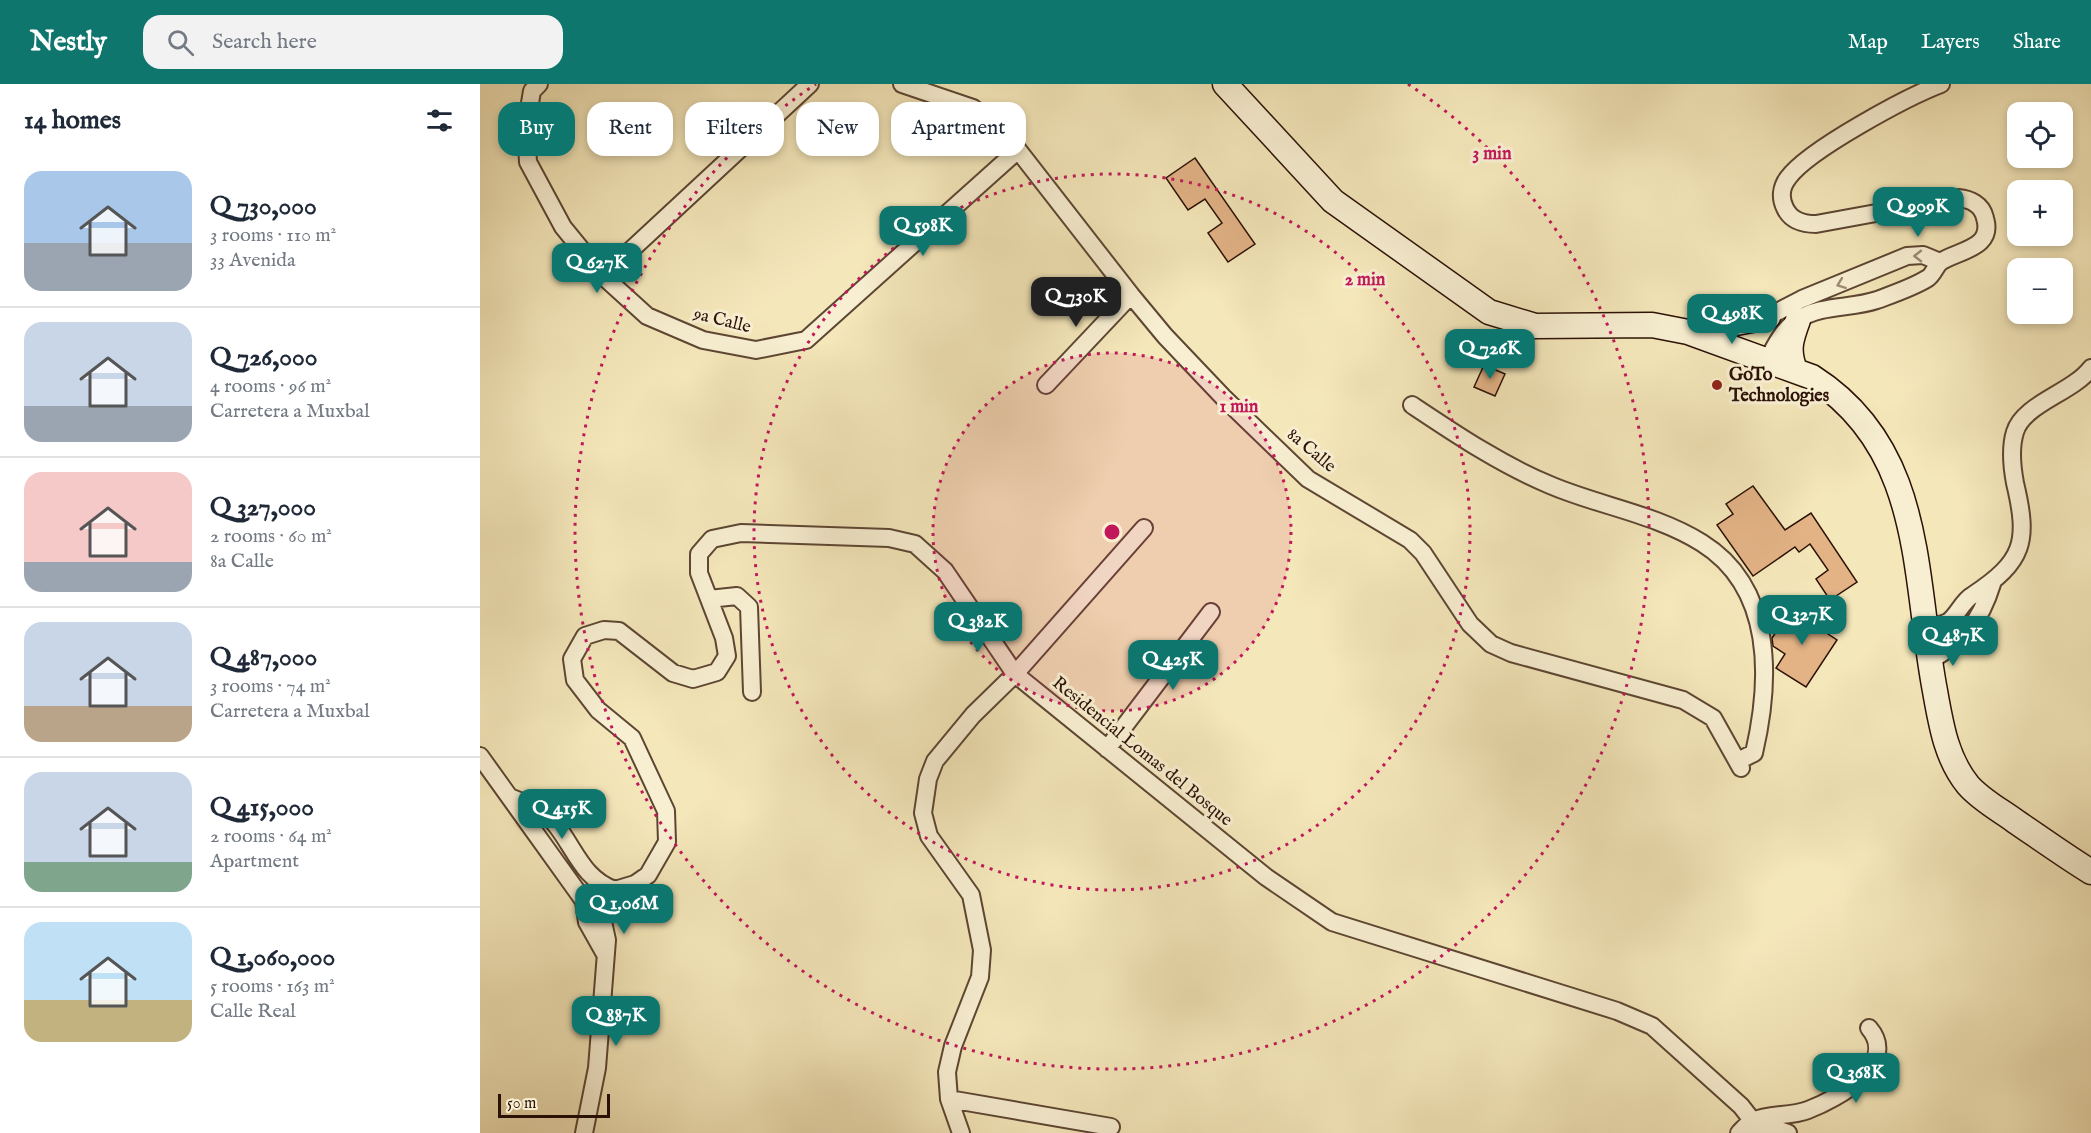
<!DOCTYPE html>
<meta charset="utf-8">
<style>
body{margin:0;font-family:"IM FELL English",serif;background:#f2f2f3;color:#1f2937;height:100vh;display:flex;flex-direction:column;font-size:22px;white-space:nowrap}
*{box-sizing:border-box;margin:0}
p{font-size:20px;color:#747a83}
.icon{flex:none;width:33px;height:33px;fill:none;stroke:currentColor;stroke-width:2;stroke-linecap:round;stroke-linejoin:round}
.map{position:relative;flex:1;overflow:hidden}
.sheet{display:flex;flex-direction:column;background:#fff;width:480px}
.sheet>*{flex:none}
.guide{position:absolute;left:18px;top:18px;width:570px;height:54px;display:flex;gap:12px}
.buttons{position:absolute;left:1527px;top:18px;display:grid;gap:12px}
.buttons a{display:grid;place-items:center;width:66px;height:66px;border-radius:12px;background:#fff;box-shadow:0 3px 9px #0003;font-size:30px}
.scale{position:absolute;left:18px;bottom:15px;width:112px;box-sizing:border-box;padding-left:6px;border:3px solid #2b1106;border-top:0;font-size:16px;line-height:21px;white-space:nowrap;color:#2b1106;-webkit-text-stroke:4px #f8efd2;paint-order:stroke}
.price{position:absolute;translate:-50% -51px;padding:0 14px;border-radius:12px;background:#0f766e;color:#fff;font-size:20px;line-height:39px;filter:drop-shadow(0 2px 3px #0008)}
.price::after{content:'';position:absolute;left:50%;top:36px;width:18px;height:14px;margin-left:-9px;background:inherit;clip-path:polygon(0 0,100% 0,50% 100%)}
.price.selected{background:#222;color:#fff}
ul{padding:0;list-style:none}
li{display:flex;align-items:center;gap:18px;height:150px;padding:0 24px}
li+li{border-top:2px solid #e0e1e3}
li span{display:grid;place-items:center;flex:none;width:168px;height:120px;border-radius:18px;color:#555}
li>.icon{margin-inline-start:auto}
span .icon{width:72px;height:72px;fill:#fffc;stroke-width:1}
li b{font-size:26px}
h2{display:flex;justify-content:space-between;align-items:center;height:72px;padding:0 24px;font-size:26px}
.tag{padding:0 21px;border-radius:18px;background:#fff;box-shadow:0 3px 9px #0003;font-size:21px;line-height:54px}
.tag.selected{background:#0f766e;color:#fff}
header{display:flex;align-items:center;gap:36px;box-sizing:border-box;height:84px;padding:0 30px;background:#0f766e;color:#fff}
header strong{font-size:28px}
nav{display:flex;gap:33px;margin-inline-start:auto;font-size:21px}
.search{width:420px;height:54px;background:#f2f2f3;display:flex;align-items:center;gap:15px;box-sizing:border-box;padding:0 21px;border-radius:18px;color:#747a83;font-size:22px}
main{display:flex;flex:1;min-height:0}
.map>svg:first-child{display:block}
</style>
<header>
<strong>Nestly</strong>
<div class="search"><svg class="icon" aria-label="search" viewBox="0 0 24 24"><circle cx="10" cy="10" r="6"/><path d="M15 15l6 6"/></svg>Search here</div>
<nav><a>Map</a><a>Layers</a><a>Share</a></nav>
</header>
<main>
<section class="sheet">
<h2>14 homes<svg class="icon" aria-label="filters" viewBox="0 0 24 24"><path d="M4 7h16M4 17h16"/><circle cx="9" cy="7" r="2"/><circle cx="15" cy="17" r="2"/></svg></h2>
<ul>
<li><span style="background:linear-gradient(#a9c7e8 60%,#9aa5b1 0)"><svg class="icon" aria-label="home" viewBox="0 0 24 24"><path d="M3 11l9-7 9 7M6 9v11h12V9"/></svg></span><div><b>Q 730,000</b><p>3 rooms · 110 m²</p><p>33 Avenida</p></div></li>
<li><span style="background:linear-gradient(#c9d6e8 70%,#9aa5b1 0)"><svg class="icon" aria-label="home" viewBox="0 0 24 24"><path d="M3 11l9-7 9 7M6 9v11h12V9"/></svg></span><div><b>Q 726,000</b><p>4 rooms · 96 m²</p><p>Carretera a Muxbal</p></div></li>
<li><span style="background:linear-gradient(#f6c9c9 75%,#9aa5b1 0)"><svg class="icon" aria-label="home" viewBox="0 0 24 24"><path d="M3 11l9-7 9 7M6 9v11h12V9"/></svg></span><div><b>Q 327,000</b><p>2 rooms · 60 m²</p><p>8a Calle</p></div></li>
<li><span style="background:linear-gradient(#c9d6e8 70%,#b9a48a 0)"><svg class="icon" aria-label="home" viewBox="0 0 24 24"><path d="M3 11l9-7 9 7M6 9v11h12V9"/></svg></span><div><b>Q 487,000</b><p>3 rooms · 74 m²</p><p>Carretera a Muxbal</p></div></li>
<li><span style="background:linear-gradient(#c9d6e8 75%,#7fa58c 0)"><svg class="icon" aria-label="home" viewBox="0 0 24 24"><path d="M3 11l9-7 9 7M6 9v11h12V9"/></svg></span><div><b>Q 415,000</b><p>2 rooms · 64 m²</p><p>Apartment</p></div></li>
<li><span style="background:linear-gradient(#bfe0f5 65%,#c2b280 0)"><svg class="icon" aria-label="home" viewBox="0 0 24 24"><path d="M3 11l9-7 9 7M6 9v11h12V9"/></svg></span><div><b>Q 1,060,000</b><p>5 rooms · 163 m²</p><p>Calle Real</p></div></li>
</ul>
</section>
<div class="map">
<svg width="1611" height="1049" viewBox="0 0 1611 1049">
<rect width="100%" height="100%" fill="#f4e7ba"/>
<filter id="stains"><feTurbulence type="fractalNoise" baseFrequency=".00333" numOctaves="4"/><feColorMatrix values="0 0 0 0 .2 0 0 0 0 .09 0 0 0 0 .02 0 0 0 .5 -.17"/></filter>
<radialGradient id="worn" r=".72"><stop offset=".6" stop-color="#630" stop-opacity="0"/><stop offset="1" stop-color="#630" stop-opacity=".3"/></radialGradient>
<!-- building -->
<path fill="#e3b386" stroke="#2b1106" stroke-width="1.5" d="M 715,74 L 775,160 L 748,178 L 728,149 L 742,139 L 725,115 L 708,126 L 686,94 Z
M 1004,281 L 1025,290 L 1015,312 L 994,303 Z
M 1273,402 L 1305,446 L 1331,429 L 1377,498 L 1350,516 L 1336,495 L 1348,486 L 1330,460 L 1319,468 L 1315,463 L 1273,492 L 1237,441 L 1253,430 L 1246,420 Z
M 1325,524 L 1335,531 L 1330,538 L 1357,556 L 1326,603 L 1296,584 L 1305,570 L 1293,562 L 1292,554 L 1307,532 Z"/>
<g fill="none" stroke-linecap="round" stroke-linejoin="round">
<defs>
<path id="street" d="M 59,0 L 52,7 L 46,43 L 48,78 L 83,143 L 123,192 L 167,232 L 223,256 L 276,266 L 326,256 L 538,66
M 422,0 L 493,24 L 515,40 L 538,66 L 651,211 L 685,252 L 743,313 L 828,395 L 930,456 L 943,469 L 990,540 L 1011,560 L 1031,569 L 1203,616 L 1233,634 L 1261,684
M 123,192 L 330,0
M 1278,238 L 1322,215 L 1427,172 L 1443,171 L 1460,178
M 1288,276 C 1295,261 1303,246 1317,236 C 1342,220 1371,225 1397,216 C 1413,210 1434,203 1448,194 C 1454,190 1456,180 1462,177 C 1480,166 1514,164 1505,134 C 1502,120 1490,115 1478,114 L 1336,140 C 1323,140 1311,137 1305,124 C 1300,114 1301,103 1308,94 C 1328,66 1427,13 1461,0
M 566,301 L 651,211
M 932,321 C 977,351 1020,380 1070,401 C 1119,422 1176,430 1222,459 C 1294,504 1291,596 1274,669 L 1258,677
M 229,515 L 257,512 L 269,523 L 272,608
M 1446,545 C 1453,543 1462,541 1468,538 C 1478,531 1482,517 1493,511 C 1544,477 1549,458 1535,399 C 1532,383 1530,364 1535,348 C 1543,320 1592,309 1611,284
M 1450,577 C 1484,556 1500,539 1512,500
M 627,665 L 731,528
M 0,672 L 104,817 L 122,833 L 127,856 L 117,984 L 104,1049
M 32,714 C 47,720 66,728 76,741 C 95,765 103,795 135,806 L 155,800 L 168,791 L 187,758 L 186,727 L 152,654 L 118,626 L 95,596 L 92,575 L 105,552 L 124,546 L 139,547 L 193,589 L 213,595 L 237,588 L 247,572 L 244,554 L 219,489 L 219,470 L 232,455 L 261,449 L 409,454 L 435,460 L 465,487 L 535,590 L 786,793 L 852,838 L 1137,927 L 1172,942 L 1261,1022 L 1282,1049
M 104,817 L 107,838 L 125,870
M 469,1015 L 631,1043
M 1276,1038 L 1308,1049
M 481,1049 L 469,1015 L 467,988 L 473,962 L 500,893 L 502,866 L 491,811 L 449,752 L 443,729 L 448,695 L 455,677 L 493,631 L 535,590 L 664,444
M 1259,1049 C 1263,1045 1268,1039 1273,1037 C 1289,1029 1311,1033 1328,1026 C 1357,1015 1420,980 1389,944"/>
<path id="secondary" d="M 745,0 L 853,117 L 1009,228 L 1055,242 L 1172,241 L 1208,248 L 1332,293 C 1445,365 1433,491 1455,607 C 1461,640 1466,674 1488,701 C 1501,716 1520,726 1535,737 C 1560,754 1585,772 1611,788
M 1208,248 L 1288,233
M 1315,286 C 1307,266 1311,255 1318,236"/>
</defs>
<!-- street casing -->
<use href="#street" stroke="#5d4633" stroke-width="20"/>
<!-- secondary casing -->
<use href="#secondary" stroke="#2b1106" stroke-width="27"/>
<!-- street -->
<use href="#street" stroke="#f8efd2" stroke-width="16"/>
<!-- secondary -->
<use href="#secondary" stroke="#f8efd2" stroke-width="24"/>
</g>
<!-- one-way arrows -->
<defs><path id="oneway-chevron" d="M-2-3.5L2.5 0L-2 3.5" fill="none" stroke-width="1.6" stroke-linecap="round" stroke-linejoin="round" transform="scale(1.5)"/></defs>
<g stroke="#9c8b76">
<use href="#oneway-chevron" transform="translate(1438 172) rotate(-180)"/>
<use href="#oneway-chevron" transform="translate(1361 200) rotate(159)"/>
</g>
<!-- distance rings -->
<circle cx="632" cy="448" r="179" fill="#c2185b" fill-opacity=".12"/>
<g fill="none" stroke="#c2185b" stroke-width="3" stroke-dasharray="3 6">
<circle cx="632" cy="448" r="179"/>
<circle cx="632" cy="448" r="358"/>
<path d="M928 0A537 537 0 1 1 336 0"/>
</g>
<!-- markers -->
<circle fill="#8f2418" stroke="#f8efd2" stroke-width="2" cx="1237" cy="301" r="6"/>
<g text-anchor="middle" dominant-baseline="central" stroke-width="6" stroke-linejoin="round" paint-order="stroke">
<!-- street labels -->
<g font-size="18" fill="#2b1106" stroke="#f8efd2">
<text transform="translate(242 237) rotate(14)">9a Calle</text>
<text transform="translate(831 367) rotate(40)">8a Calle</text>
<text transform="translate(662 668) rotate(39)">Residencial Lomas del Bosque</text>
</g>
<!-- poi labels -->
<g font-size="18" font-weight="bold" fill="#2b1106" stroke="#f8efd2" text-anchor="start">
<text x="1249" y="291">GoTo<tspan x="1249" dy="21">Technologies</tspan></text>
</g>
</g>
<circle cx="632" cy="448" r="9" fill="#c2185b" stroke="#f8efd2" stroke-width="3"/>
<g font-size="18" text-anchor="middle" font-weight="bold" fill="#c2185b" stroke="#f8efd2" stroke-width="6" stroke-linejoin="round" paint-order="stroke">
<text x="1012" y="75">3 min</text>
<text x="885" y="201">2 min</text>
<text x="759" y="328">1 min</text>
</g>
<rect width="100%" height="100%" filter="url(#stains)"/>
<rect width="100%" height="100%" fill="url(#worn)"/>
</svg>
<div class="buttons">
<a><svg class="icon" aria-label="locate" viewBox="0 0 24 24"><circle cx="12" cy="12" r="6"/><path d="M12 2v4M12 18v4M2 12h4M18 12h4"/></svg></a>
<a>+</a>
<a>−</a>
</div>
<div class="scale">50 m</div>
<b class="price" style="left:1438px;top:154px">Q 909K</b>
<b class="price" style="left:443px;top:173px">Q 598K</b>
<b class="price" style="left:117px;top:210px">Q 627K</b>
<b class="price selected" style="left:596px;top:244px">Q 730K</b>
<b class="price" style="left:1252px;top:261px">Q 498K</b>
<b class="price" style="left:1010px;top:296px">Q 726K</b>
<b class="price" style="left:1322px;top:562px">Q 327K</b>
<b class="price" style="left:498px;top:569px">Q 382K</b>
<b class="price" style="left:1473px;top:583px">Q 487K</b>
<b class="price" style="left:693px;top:607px">Q 425K</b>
<b class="price" style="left:82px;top:756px">Q 415K</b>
<b class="price" style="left:144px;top:851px">Q 1.06M</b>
<b class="price" style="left:136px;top:963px">Q 887K</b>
<b class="price" style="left:1376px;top:1020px">Q 368K</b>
<div class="guide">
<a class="tag selected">Buy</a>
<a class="tag">Rent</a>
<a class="tag">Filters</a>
<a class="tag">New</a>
<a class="tag">Apartment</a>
</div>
</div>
</main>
